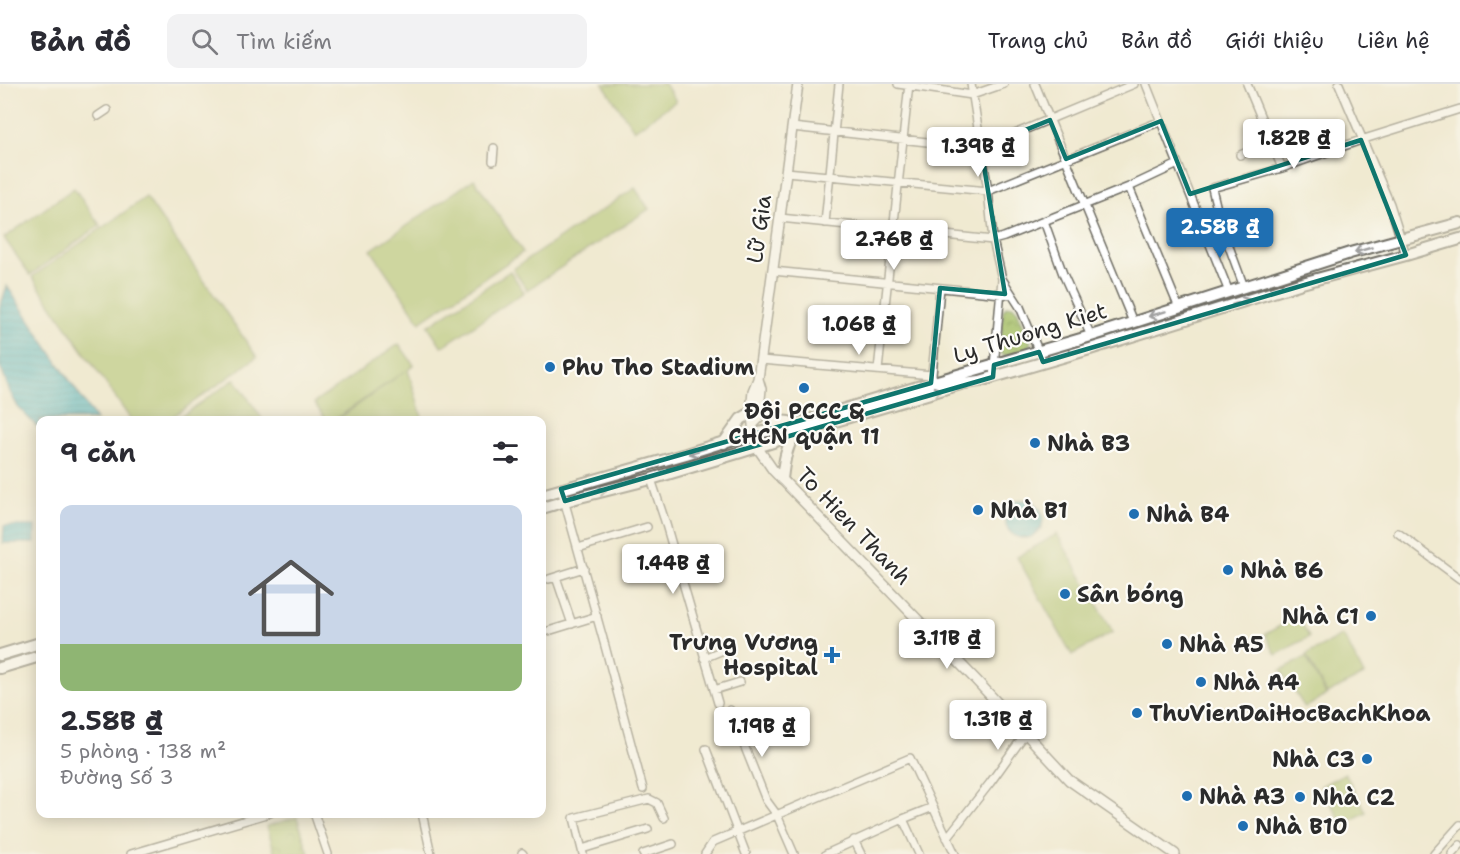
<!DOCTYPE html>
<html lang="vi">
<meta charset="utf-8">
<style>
body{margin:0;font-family:"Shantell Sans",sans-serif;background:#f2f2f3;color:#2b2b33;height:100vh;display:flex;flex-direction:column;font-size:22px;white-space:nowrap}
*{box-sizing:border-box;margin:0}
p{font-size:20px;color:#7c7c81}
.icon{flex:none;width:33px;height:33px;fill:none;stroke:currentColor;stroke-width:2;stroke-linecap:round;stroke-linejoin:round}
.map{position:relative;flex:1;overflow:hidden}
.drawer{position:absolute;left:36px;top:332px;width:510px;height:402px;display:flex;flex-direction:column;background:#fff;border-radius:12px;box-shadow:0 3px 15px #0003}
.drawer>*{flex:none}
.price{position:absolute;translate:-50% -51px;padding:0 14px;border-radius:6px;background:#fff;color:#222;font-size:20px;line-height:39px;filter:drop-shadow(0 2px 3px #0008)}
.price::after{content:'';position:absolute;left:50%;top:36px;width:18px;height:14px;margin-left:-9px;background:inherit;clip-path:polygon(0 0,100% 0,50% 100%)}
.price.selected{background:#1f6fb2;color:#fff}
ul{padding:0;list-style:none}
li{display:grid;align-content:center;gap:12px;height:318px;padding:0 24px}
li+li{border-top:2px solid #e1e1e2}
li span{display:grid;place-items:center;height:186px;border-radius:12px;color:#555}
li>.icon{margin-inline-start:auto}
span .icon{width:108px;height:108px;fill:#fffc;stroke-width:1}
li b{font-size:26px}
h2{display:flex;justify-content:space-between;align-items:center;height:72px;padding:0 24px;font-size:26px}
header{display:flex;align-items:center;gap:36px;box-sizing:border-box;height:84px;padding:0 30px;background:#fff;border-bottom:2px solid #e1e1e2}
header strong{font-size:28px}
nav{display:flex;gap:33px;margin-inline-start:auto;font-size:21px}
.search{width:420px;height:54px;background:#f2f2f3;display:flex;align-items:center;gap:15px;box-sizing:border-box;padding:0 21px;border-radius:12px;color:#7c7c81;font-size:22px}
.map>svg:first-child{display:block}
</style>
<header>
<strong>Bản đồ</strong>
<div class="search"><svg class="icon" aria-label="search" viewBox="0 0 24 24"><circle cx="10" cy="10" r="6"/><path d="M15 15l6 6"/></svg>Tìm kiếm</div>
<nav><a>Trang chủ</a><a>Bản đồ</a><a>Giới thiệu</a><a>Liên hệ</a></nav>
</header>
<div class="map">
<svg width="1460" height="770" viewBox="0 0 1460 770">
<defs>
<pattern id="park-crowns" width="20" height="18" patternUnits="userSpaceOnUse" patternTransform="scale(1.5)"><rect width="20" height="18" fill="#a4be64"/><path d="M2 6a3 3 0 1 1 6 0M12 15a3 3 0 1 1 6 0" fill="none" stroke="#869b53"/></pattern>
<pattern id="water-rules" width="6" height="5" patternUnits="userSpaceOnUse" patternTransform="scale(1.5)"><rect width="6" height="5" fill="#45b1c2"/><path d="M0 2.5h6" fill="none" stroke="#3a909e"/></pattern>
</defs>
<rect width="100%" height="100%" fill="#fdfcf7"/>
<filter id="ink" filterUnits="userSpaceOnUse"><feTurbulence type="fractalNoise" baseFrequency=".0167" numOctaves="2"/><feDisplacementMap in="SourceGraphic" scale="12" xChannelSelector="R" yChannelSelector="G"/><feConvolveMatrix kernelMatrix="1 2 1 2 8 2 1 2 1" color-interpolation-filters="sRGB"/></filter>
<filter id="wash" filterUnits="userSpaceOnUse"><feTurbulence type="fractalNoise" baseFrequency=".008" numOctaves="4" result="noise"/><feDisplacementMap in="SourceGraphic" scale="24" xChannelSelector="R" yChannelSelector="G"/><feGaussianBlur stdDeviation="1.35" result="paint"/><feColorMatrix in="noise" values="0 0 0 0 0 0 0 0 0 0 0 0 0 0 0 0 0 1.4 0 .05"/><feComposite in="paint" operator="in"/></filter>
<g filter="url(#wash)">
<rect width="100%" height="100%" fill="#f0ead1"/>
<!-- grass -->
<path fill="#a4be64" stroke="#687448" stroke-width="1.5" d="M 603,0 L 665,0 L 676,17 L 634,46 Z
M 474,95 L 523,168 L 420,238 L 371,166 Z
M 74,104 L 100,141 L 30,191 L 4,154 Z
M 635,104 L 649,125 L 527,206 L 513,185 Z
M 146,113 L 257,273 L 168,336 L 131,336 L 32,193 Z
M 510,187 L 524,208 L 442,263 L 428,242 Z
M 399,260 L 414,281 L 408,286 L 423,336 L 337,336 L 405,287 L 334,336 L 326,336 L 314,319 Z
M 235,295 L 263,336 L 176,336 Z
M 1057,450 L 1113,548 L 1072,571 L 1017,473 Z
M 1298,532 L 1309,553 L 1276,571 L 1265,550 Z
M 1343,551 L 1364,591 L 1327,610 L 1306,571 Z
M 1306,573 L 1326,611 L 1305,624 L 1281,586 Z
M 1345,689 L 1366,728 L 1343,741 L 1321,702 Z"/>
<!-- park -->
<path fill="url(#park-crowns)" stroke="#687448" stroke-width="1.5" d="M 1007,222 L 1013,222 L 1017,226 L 1031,259 L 1027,265 L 1004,272 L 1000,269 L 1003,226 Z
M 297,733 L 309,770 L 275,770 L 267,742 Z"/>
<!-- water -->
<path fill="url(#water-rules)" stroke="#386e76" stroke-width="1.5" d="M 7,202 L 96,336 L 40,336 L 40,346 L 18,323 L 10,308 L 0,282 L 0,223 Z
M1005 435a19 19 0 1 1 38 0a19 19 0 1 1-38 0Z
M 4,442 L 35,442 L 35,459 L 3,459 Z"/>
</g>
<g filter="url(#ink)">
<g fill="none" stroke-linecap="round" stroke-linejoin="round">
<defs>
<path id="minor" d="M 898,0 L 972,11 L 1004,0
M 971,0 L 988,107 L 993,156 L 1002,195 L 993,293
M 1035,0 L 1133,238
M 1146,0 L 1229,208
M 1339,0 L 1390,120 L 1406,171
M 98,32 L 107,26
M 792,43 L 981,64 L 1134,0
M 1240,71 L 1259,63 L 1261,65 L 1272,60
M 493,77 L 494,64
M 1282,84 L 1361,56 L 1460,25
M 786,88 L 988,107 L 1161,37
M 1129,103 L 1179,224
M 780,134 L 993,156 L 1004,153 L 1129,103 L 1178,80
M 1044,137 L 1063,190 L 1091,252
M 825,139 L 839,0
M 773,187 L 1012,211
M 1002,195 L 1020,223 L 1043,278
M 1244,203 L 1220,138 L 1212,104 L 1282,84 L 1247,0
M 761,276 L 932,291 L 934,298
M 878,286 L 909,0
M 932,291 L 940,204
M 651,395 L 665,437 L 718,619
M 561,405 L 605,562 L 643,705
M 1398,449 L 1460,495
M 578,464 L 647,443
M 556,493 L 572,540
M 549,495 L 584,484
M 545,548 L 597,532
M 704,574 L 728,564
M 714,606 L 740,598
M 730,626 L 766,716 L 777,731 L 794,770
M 706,665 L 746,770
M 314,729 L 328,770
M 422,729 L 431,770
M 903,735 L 919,770
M 947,754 L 990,699 L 1025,650
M 854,756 L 861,770
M 582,765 L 648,745
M 522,769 L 523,770
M 131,770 L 270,729
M 583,770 L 574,734 L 649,715 L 657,719 L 664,734
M 643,770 L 673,760
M 705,770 L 713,758 L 910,674 L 955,770
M 826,770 L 903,735 L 933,723
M 1434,770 L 1460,741
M 1452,770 L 1460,761"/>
<path id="secondary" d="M 798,0 L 758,295 L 753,307 L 751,329 L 753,340 L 753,351 L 757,363 L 773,386 L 976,596 L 1069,696 L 1175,770
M 753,340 L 758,335 L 761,305 L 758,295"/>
<path id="primary" d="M 760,320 C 765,334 775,337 789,338
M 724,359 L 741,335 L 751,329
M 782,395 C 784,378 786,364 795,349
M 542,411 L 686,370 L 737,354 L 789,342 L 934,298 L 1091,252 L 1350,169 L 1460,139
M 542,424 L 576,414 L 651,395 L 741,368 L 776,357 L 795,349 L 964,299 L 980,297 L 1090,265 L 1302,199 L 1406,171 L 1460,155
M 0,571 L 40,559
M 0,584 L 40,572"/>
</defs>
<!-- minor casing -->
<use href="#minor" stroke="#706e65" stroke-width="10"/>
<!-- secondary casing -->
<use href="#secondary" stroke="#706e65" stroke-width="12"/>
<!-- primary casing -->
<use href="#primary" stroke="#706e65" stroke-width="14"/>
<!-- minor -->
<use href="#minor" stroke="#fff" stroke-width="7"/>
<!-- secondary -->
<use href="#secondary" stroke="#fff" stroke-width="9"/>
<!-- primary -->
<use href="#primary" stroke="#fff" stroke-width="10"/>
</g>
<!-- one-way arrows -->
<defs><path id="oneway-shaft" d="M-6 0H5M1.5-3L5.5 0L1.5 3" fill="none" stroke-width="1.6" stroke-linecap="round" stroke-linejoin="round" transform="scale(1.5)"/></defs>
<g stroke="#a0a0a0">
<use href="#oneway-shaft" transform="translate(1363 166) rotate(164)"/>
<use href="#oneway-shaft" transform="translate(1241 218) rotate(-17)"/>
<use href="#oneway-shaft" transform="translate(1157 230) rotate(163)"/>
<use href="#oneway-shaft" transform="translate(933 308) rotate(-16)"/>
<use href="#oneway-shaft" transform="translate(697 367) rotate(163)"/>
<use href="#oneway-shaft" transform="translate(598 408) rotate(-14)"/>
</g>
</g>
<!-- marked area -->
<path d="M0 0H1460V770H0ZM 1050,36 L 1066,75 L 1161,37 L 1190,110 L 1361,56 L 1406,171 L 1043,278 L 1039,268 L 994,281 L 993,293 L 565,417 L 561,405 L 931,299 L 940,204 L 1005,210 L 981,64 Z" fill="#f0ead1" fill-opacity=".55" fill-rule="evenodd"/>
<path fill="none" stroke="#0f766e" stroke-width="4.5" stroke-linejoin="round" d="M 1050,36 L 1066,75 L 1161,37 L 1190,110 L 1361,56 L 1406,171 L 1043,278 L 1039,268 L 994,281 L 993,293 L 565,417 L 561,405 L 931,299 L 940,204 L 1005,210 L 981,64 Z"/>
<!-- markers -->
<g fill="#1f6fb2" stroke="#fdfcf7" stroke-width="2">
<circle cx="550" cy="283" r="6"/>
<circle cx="804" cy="304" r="6"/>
<circle cx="1035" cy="359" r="6"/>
<circle cx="978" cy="426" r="6"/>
<circle cx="1134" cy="430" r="6"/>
<circle cx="1228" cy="486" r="6"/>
<circle cx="1065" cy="510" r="6"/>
<circle cx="1371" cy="532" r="6"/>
<circle cx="1167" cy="560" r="6"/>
<path d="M829 562h6v6h6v6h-6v6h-6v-6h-6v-6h6z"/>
<circle cx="1201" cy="598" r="6"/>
<circle cx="1137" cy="629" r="6"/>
<circle cx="1367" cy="675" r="6"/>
<circle cx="1187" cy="712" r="6"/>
<circle cx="1300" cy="713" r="6"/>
<circle cx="1243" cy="742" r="6"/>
</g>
<g text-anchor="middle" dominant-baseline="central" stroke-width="4.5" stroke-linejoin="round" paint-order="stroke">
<!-- street labels -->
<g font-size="22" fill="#2b2b2b" stroke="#fdfcf7">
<text transform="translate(759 145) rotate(-82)">Lữ Gia</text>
<text transform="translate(1030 249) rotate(-17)">Ly Thuong Kiet</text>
<text transform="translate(854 442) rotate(46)">To Hien Thanh</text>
</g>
<!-- poi labels -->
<g font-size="22" font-weight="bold" fill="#2b2b2b" stroke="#fdfcf7" text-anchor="start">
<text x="562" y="283">Phu Tho Stadium</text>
<text x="804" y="327" text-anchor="middle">Đội PCCC &amp;<tspan x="804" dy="25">CHCN quận 11</tspan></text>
<text x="1047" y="359">Nhà B3</text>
<text x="990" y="426">Nhà B1</text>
<text x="1146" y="430">Nhà B4</text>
<text x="1240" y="486">Nhà B6</text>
<text x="1077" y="510">Sân bóng</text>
<text x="1359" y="532" text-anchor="end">Nhà C1</text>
<text x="818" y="558" text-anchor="end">Trưng Vương<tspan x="818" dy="25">Hospital</tspan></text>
<text x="1179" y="560">Nhà A5</text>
<text x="1213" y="598">Nhà A4</text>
<text x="1149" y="629">ThuVienDaiHocBachKhoa</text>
<text x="1355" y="675" text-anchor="end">Nhà C3</text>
<text x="1199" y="712">Nhà A3</text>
<text x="1312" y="713">Nhà C2</text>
<text x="1255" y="742">Nhà B10</text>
</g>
</g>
</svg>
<b class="price" style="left:1294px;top:86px">1.82B ₫</b>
<b class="price" style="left:978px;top:94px">1.39B ₫</b>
<b class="price selected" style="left:1220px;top:175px">2.58B ₫</b>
<b class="price" style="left:894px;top:187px">2.76B ₫</b>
<b class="price" style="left:859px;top:272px">1.06B ₫</b>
<b class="price" style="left:673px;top:511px">1.44B ₫</b>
<b class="price" style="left:947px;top:586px">3.11B ₫</b>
<b class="price" style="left:998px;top:667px">1.31B ₫</b>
<b class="price" style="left:762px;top:674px">1.19B ₫</b>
<section class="drawer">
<h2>9 căn<svg class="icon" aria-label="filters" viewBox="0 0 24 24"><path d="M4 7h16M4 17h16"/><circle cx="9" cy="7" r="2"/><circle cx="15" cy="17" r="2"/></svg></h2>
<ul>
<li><span style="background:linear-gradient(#c9d6e8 75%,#8fb573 0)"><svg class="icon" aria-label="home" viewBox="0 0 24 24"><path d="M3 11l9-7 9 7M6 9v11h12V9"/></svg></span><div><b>2.58B ₫</b><p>5 phòng · 138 m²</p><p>Đường Số 3</p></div></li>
</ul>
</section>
</div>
